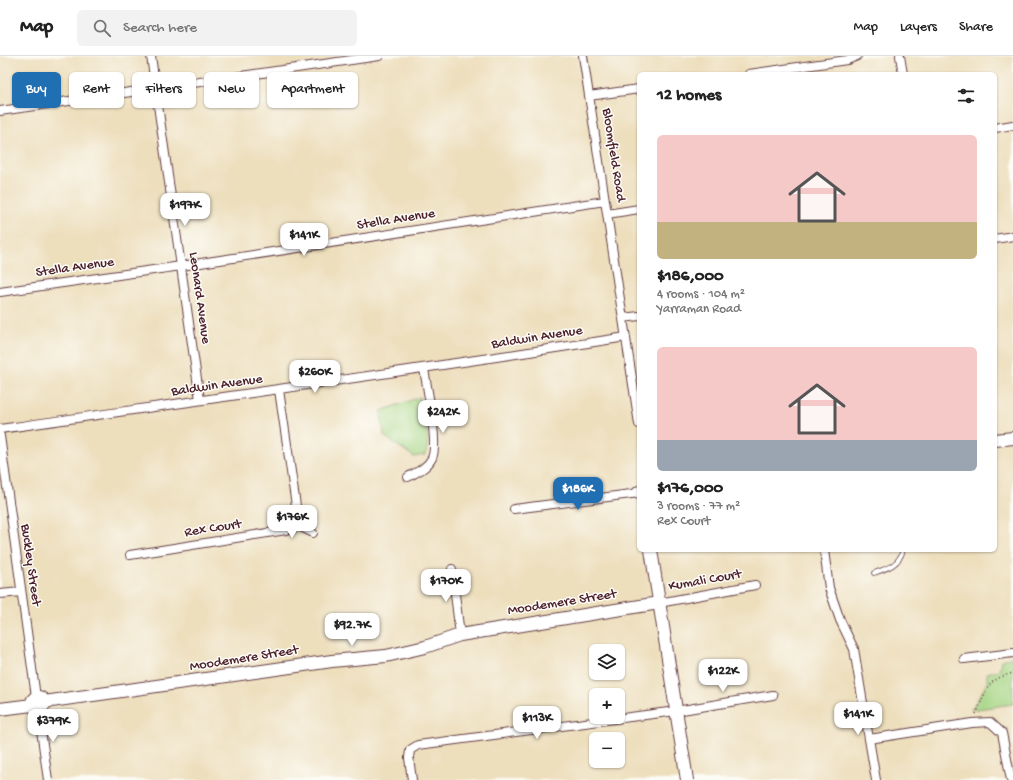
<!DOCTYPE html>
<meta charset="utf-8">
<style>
body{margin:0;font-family:"Gochi Hand",sans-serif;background:#f2f2f2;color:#222;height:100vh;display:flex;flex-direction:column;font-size:15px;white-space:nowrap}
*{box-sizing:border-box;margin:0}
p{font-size:13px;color:#767676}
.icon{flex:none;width:22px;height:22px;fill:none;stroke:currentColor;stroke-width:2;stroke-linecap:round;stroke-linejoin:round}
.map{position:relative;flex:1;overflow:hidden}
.drawer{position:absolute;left:637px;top:16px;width:360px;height:480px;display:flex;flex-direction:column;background:#fff;border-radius:6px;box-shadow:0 1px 3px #0004}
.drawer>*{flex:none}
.hud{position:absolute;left:12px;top:16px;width:380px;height:36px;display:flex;gap:8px}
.controls{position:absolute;left:589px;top:588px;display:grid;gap:8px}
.controls a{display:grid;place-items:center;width:36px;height:36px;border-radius:6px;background:#fff;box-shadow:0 1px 3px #0004;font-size:20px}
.price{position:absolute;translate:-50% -34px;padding:0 9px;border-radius:8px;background:#fff;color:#222;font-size:13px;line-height:26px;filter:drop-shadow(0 1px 2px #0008)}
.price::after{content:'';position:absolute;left:50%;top:24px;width:12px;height:9px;margin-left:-6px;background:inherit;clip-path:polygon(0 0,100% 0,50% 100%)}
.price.current{background:#1f6fb2;color:#fff}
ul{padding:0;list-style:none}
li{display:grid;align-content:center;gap:8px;height:212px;padding:0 20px}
li span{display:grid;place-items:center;height:124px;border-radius:6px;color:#555}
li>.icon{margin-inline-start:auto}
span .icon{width:72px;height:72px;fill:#fffc;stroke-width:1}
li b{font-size:17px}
h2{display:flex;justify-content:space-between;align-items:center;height:48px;padding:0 20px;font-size:17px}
.tag{padding:0 14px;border-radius:6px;background:#fff;box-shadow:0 1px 3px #0004;font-size:14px;line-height:36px}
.tag.current{background:#1f6fb2;color:#fff}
header{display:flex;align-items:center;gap:24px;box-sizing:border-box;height:56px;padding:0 20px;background:#fff;border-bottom:1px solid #e0e0e0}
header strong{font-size:19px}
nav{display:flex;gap:22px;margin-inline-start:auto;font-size:14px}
.search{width:280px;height:36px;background:#f2f2f2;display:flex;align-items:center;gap:10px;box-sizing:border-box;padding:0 14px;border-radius:6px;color:#767676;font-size:15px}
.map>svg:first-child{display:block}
</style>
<header>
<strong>Map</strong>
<div class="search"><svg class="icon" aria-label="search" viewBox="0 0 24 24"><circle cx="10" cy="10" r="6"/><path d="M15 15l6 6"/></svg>Search here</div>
<nav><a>Map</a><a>Layers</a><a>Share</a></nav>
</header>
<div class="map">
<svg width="1013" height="724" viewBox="0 0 1013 724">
<rect width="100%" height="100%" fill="#fdfcf7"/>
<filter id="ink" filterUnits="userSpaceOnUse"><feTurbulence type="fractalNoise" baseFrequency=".025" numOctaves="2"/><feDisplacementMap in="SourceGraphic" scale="8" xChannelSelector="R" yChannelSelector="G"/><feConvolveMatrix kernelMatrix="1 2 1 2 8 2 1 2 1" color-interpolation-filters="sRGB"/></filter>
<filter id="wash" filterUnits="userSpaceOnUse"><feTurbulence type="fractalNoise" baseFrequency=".012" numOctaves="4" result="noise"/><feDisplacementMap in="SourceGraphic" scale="16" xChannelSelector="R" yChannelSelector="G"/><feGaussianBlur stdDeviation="0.9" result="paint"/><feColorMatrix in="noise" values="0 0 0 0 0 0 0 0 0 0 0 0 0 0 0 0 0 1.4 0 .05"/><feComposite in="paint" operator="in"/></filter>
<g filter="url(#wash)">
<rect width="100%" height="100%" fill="#eddebc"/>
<!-- green -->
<path fill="#a4d482" stroke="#777a56" d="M 420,341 C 423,358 432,382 425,399 L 414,401 L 384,380 L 381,355 Z
M 1013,601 L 1013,648 L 971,654 L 987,628 L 987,617 L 999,614 L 1001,604 Z"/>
</g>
<g filter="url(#ink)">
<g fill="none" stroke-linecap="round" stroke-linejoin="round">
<defs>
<path id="lane" d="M 874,517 C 888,512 899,509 903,494"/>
<path id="street" d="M 151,0 L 200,344
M 583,0 L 639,368
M 900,0 L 903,18
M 749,18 L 847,4 L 857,0
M 589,40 L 639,33
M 0,55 L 379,0
M 995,72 L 1013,69
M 607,158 L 639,153
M 995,183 L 1013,180
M 0,236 L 181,210 L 605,145
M 623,262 L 639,260
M 0,373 C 209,343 418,314 626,281
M 0,380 L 36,641
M 408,421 C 417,416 427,412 432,402 C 439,387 427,332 424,313
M 514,453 L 639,437
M 299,470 L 313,477
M 824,494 L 829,532 L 840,564 L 854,593 L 869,683 L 972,667 L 990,666 L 1002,677 L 1011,724
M 130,499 L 286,474 L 299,470 L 279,334
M 452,513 L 460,579
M 0,538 L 21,536
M 659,547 L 755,529
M 964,603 L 1013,597
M 38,653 L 48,724
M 869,683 L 876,724
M 412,724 L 409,702 L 410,694 L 418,689 L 676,655 L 773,639"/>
<path id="secondary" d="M 995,384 L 1013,382
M 639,436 L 639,437
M 651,494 L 687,724
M32 647a6 6 0 1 1 12 0a6 6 0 1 1-12 0Z
M 44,646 L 332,605 L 386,600 L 425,591 L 460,579 L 659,547
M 0,653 L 32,649"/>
</defs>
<!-- lane casing -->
<use href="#lane" stroke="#623c41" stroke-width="5.5"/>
<!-- street casing -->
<use href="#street" stroke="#623c41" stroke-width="10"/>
<!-- secondary casing -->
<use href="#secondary" stroke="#623c41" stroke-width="14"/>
<!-- path -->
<path stroke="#623c41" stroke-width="1.5" stroke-dasharray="1 3" stroke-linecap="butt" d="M 976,658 C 987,634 985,624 1013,617"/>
<!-- lane -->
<use href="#lane" stroke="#fff" stroke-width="4"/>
<!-- street -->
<use href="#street" stroke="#fff" stroke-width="8"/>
<!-- secondary -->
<use href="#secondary" stroke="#fff" stroke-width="12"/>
</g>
</g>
<g text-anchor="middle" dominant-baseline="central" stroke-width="3" stroke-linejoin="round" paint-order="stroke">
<!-- street labels -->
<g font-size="14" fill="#4a1f2b" stroke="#fdfcf7">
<text transform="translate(613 99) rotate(81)">Bloomfield Road</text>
<text transform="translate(396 164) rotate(-9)">Stella Avenue</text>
<text transform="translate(75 212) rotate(-8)">Stella Avenue</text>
<text transform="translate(199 242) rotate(82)">Leonard Avenue</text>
<text transform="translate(537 282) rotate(-9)">Baldwin Avenue</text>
<text transform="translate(217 330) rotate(-8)">Baldwin Avenue</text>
<text transform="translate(213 473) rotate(-9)">Rex Court</text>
<text transform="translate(30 509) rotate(82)">Buckley Street</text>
<text transform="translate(705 525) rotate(-10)">Kumali Court</text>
<text transform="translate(562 547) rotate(-9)">Moodemere Street</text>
<text transform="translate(244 603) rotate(-9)">Moodemere Street</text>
</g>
</g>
</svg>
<div class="controls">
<a><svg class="icon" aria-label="layers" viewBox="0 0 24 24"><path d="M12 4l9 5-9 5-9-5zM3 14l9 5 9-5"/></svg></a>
<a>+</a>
<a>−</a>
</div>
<b class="price" style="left:185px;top:171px">$197K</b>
<b class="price" style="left:304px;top:201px">$141K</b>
<b class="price" style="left:315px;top:338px">$260K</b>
<b class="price" style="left:443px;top:378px">$242K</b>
<b class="price current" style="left:578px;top:455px">$186K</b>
<b class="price" style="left:292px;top:483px">$176K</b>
<b class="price" style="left:446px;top:547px">$170K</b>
<b class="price" style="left:352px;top:591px">$92.7K</b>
<b class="price" style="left:723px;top:637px">$122K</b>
<b class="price" style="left:858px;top:680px">$141K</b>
<b class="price" style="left:537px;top:684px">$113K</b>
<b class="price" style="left:53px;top:687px">$379K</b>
<div class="hud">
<a class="tag current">Buy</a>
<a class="tag">Rent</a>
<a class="tag">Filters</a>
<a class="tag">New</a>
<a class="tag">Apartment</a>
</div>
<section class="drawer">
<h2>12 homes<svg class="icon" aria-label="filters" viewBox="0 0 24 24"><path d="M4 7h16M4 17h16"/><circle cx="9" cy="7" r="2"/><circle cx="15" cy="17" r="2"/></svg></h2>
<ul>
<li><span style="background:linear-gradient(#f6c9c9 70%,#c2b280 0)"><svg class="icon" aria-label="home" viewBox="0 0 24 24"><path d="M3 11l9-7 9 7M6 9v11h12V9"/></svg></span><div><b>$186,000</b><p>4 rooms · 104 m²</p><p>Yarraman Road</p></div></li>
<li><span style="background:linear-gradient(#f6c9c9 75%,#9aa5b1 0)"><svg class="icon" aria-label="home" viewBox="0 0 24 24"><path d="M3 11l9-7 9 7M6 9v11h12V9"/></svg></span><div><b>$176,000</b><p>3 rooms · 77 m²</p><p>Rex Court</p></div></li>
</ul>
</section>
</div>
